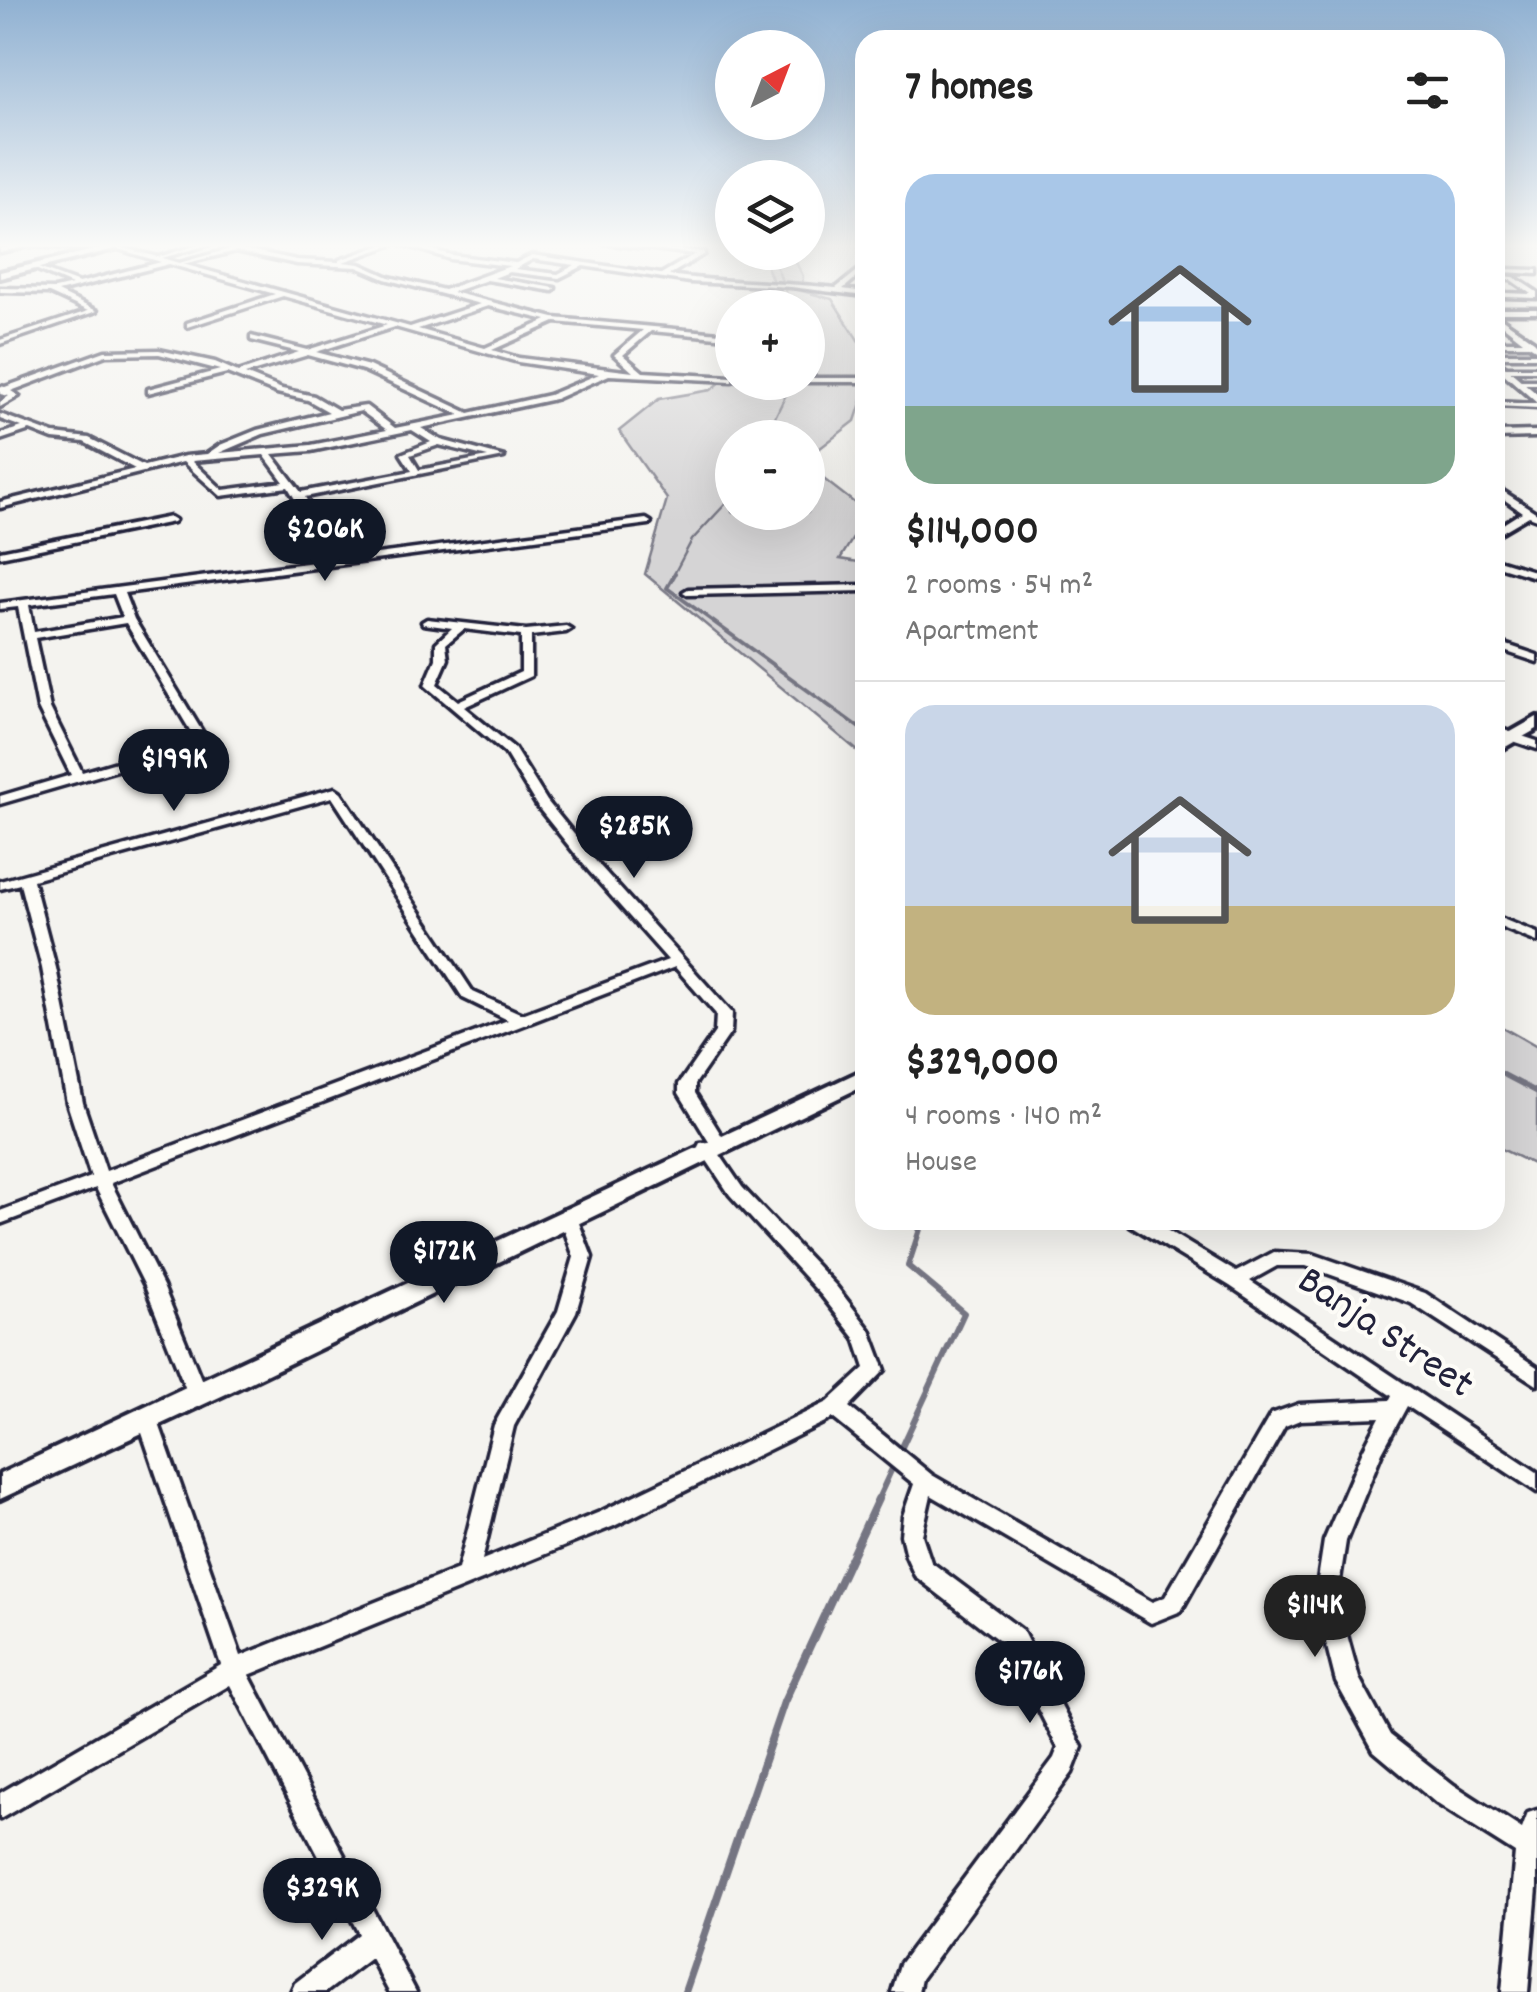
<!DOCTYPE html>
<meta charset="utf-8">
<style>
body{margin:0;font-family:Dekko,sans-serif;background:#f6f6f6;color:#222;height:100vh;display:flex;flex-direction:column;font-size:38px;white-space:nowrap}
*{box-sizing:border-box;margin:0}
p{font-size:32px;color:#767676}
.icon{flex:none;width:55px;height:55px;fill:none;stroke:currentColor;stroke-width:2;stroke-linecap:round;stroke-linejoin:round}
.map{position:relative;flex:1;overflow:hidden}
.panel{position:absolute;left:855px;top:30px;width:650px;height:1200px;display:flex;flex-direction:column;background:#fff;border-radius:30px;box-shadow:0 10px 40px #0002}
.panel>*{flex:none}
.needle{width:65px;rotate:42deg}
.controls{position:absolute;left:715px;top:30px;display:grid;gap:20px}
.controls a{display:grid;place-items:center;width:110px;height:110px;border-radius:50%;background:#fff;box-shadow:0 10px 40px #0002;font-size:50px}
.price{position:absolute;translate:-50% -85px;padding:0 22px;border-radius:35px;background:#111827;color:#fff;font-size:32px;line-height:65px;filter:drop-shadow(0 2px 5px #0008)}
.price::after{content:'';position:absolute;left:50%;top:60px;width:30px;height:22px;margin-left:-15px;background:inherit;clip-path:polygon(0 0,100% 0,50% 100%)}
.price.active{background:#222;color:#fff}
ul{padding:0;list-style:none}
li{display:grid;align-content:center;gap:20px;height:530px;padding:0 50px}
li+li{border-top:2px solid #e0e0e0}
li span{display:grid;place-items:center;height:310px;border-radius:30px;color:#555}
li>.icon{margin-inline-start:auto}
span .icon{width:180px;height:180px;fill:#fffc;stroke-width:1}
li b{font-size:42px}
h2{display:flex;justify-content:space-between;align-items:center;height:120px;padding:0 50px;font-size:42px}
.map>svg:first-child{display:block}
</style>
<div class="map">
<svg width="1537" height="1992" viewBox="0 0 1537 1992">
<rect width="100%" height="100%" fill="#f4f3ef"/>
<filter id="ink" filterUnits="userSpaceOnUse"><feTurbulence type="fractalNoise" baseFrequency=".01" numOctaves="2"/><feDisplacementMap in="SourceGraphic" scale="20" xChannelSelector="R" yChannelSelector="G"/><feConvolveMatrix kernelMatrix="1 2 1 2 8 2 1 2 1" color-interpolation-filters="sRGB"/></filter>
<g filter="url(#ink)">
<!-- green -->
<path fill="#d5d4d5" stroke="#7c7b88" stroke-width="2.5" fill-rule="evenodd" d="M 762,253 L 791,253 L 803,276 L 802,291 L 832,299 L 865,351 L 865,391 L 855,421 L 815,452 L 821,477 L 865,511 L 865,519 L 840,559 L 865,563 L 865,757 L 645,574 L 667,499 L 619,431 L 659,399 L 711,390 L 732,373 L 732,382 L 808,382 L 808,308 L 742,306 L 773,282 ZM 732,438 L 808,438 L 808,512 L 732,512 Z
M 1495,1023 L 1537,1047 L 1537,1166 L 1495,1146 Z"/>
<g fill="none" stroke-linecap="round" stroke-linejoin="round">
<!-- stream-far4 -->
<path stroke="#757582" stroke-width="2.5" d="M 771,252 L 792,308
M 765,438 L 792,382
M 673,576 L 692,540 L 732,497"/>
<!-- stream-far3 -->
<path stroke="#757582" stroke-width="4" d="M 675,574 L 667,588 L 865,732"/>
<!-- stream-far2 -->
<path stroke="#757582" stroke-width="5" d="M 1495,1070 L 1537,1092"/>
<!-- stream-far1 -->
<path stroke="#757582" stroke-width="6" d="M 877,1501 L 964,1313 L 908,1266 L 923,1220"/>
<!-- stream -->
<path stroke="#757582" stroke-width="8" d="M 685,1992 L 784,1702 L 878,1499"/>
<defs>
<path id="minor" d="M 13,243 L 50,243 L 91,247 L 88,249 L 29,246 L 0,252 L 0,248 L 20,245 Z
M 204,243 L 214,243 L 162,258 L 179,263 L 247,244 L 250,246 L 244,249 L 297,260 L 339,262 L 339,260 L 388,243 L 397,243 L 343,262 L 360,264 L 389,277 L 444,290 L 510,266 L 450,259 L 398,243 L 408,243 L 451,255 L 516,263 L 532,255 L 661,274 L 695,254 L 602,243 L 704,252 L 704,254 L 669,275 C 724,283 780,282 836,288 L 865,265 L 865,270 L 843,289 L 865,292 L 865,296 L 791,287 L 690,282 L 583,266 L 559,278 L 509,272 L 494,278 L 555,288 L 553,291 L 487,280 L 452,292 L 554,318 L 731,334 L 728,338 L 651,331 L 623,355 L 643,372 L 732,377 L 732,381 L 609,375 L 555,399 L 421,428 L 441,440 L 504,457 L 305,497 L 339,559 L 646,519 L 651,522 L 649,524 L 124,593 L 134,619 L 206,738 L 197,747 L 0,804 L 0,796 L 71,775 L 38,708 L 18,607 L 0,609 L 0,603 L 330,560 L 288,487 L 221,496 L 183,462 L 0,508 L 0,502 L 135,469 L 84,442 L 53,439 L 30,430 L 0,440 L 0,434 L 22,427 L 0,419 L 0,414 L 54,434 L 89,438 L 144,466 L 185,456 L 207,454 L 220,445 L 257,430 L 329,412 L 308,400 L 277,393 L 227,373 L 148,393 L 148,389 L 220,370 L 159,354 L 106,355 L 11,391 L 19,396 L 0,407 L 0,402 L 9,396 L 0,394 L 0,386 L 5,387 L 105,351 L 159,350 L 215,362 L 238,372 L 299,352 L 251,340 L 251,336 L 307,350 L 387,325 L 283,296 L 187,327 L 187,323 L 275,294 L 169,264 L 58,292 L 97,311 L 0,344 L 0,340 L 88,311 L 49,293 L 0,292 L 0,288 L 55,289 L 72,285 L 33,268 L 33,266 L 79,283 L 161,262 L 115,248 L 115,246 L 158,257 ZM 236,251 L 297,264 L 357,267 L 385,279 L 480,304 L 410,327 L 183,264 ZM 533,259 L 575,265 L 558,274 L 515,269 ZM 488,306 L 547,320 L 485,348 L 418,329 ZM 555,322 L 643,330 L 614,355 L 633,372 L 519,358 L 492,350 ZM 395,327 L 518,362 L 599,374 L 549,395 L 469,413 L 369,366 L 316,352 ZM 308,355 L 363,370 L 460,415 L 395,428 L 366,406 L 338,410 L 314,396 L 282,389 L 245,374 ZM 361,411 L 387,430 L 311,445 L 219,453 L 263,434 ZM 412,430 L 431,442 L 401,454 L 412,471 L 301,492 L 272,454 L 311,451 ZM 439,445 L 488,457 L 419,470 L 410,455 ZM 264,455 L 284,482 L 223,490 L 192,461 ZM 114,594 L 123,617 L 34,632 L 29,605 ZM 126,623 L 194,737 L 189,741 L 82,772 L 50,708 L 35,638 Z
M 1504,269 L 1537,270 L 1537,274 L 1502,272 Z
M 1495,276 L 1514,277 L 1537,292 L 1537,298 L 1504,297 L 1495,292 L 1495,287 L 1506,293 L 1531,294 L 1511,280 L 1495,280 Z
M 1495,309 L 1537,309 L 1537,313 L 1495,313 Z
M 1495,314 L 1534,341 L 1537,344 L 1537,350 L 1529,345 L 1495,345 L 1495,341 L 1523,341 L 1495,319 Z
M 1495,353 L 1537,353 L 1537,357 L 1495,357 Z
M 1504,367 L 1537,367 L 1537,371 L 1501,371 Z
M 808,378 L 865,378 L 865,382 L 808,382 Z
M 1515,380 L 1537,380 L 1537,384 L 1515,384 Z
M 1495,402 L 1537,404 L 1537,408 L 1495,406 Z
M 1537,431 L 1537,437 L 1495,438 L 1495,432 Z
M 1495,486 L 1537,513 L 1537,519 L 1529,516 L 1495,536 L 1495,529 L 1522,512 L 1495,493 Z
M 170,517 L 175,520 L 173,522 L 0,557 L 0,551 Z
M 1495,559 L 1537,572 L 1537,578 L 1495,565 Z
M 865,585 L 865,591 L 688,595 L 683,592 L 688,589 Z
M 427,619 L 526,630 L 566,626 L 571,629 L 566,632 L 531,636 L 531,676 L 464,707 L 514,748 L 547,801 L 599,865 L 732,1013 L 731,1032 L 695,1084 L 695,1093 L 725,1141 L 723,1145 L 714,1146 L 742,1187 L 836,1286 L 870,1330 L 885,1370 L 849,1407 L 932,1475 L 1152,1602 L 1165,1597 L 1271,1414 L 1299,1404 L 1390,1400 L 1392,1396 L 1230,1286 L 1130,1225 L 1127,1220 L 1150,1220 L 1236,1272 L 1274,1252 L 1313,1254 L 1425,1293 L 1537,1367 L 1537,1385 L 1411,1303 L 1306,1266 L 1277,1266 L 1250,1281 L 1537,1472 L 1537,1492 L 1407,1406 L 1382,1452 L 1346,1541 L 1337,1599 L 1359,1678 L 1390,1735 L 1454,1785 L 1522,1829 L 1528,1813 L 1537,1810 L 1537,1888 L 1528,1992 L 1502,1992 L 1515,1853 L 1436,1803 L 1374,1751 L 1336,1682 L 1315,1599 L 1324,1541 L 1363,1450 L 1380,1417 L 1300,1420 L 1285,1426 L 1181,1611 L 1151,1623 L 931,1495 L 922,1535 L 931,1562 L 1022,1630 L 1082,1747 L 1072,1773 L 921,1979 L 918,1992 L 892,1992 L 900,1964 L 1054,1758 L 1058,1748 L 1006,1646 L 915,1576 L 906,1556 L 901,1535 L 903,1516 L 914,1484 L 833,1418 L 614,1526 L 249,1675 L 416,1992 L 389,1992 L 371,1958 L 326,1992 L 291,1992 L 295,1983 L 359,1934 L 230,1685 L 0,1819 L 0,1793 L 221,1665 L 138,1421 L 141,1415 L 148,1413 L 155,1415 L 158,1421 L 241,1656 L 458,1569 L 494,1425 L 558,1311 L 574,1257 L 559,1215 L 562,1210 L 568,1209 L 574,1210 L 592,1257 L 576,1312 L 514,1426 L 482,1560 L 600,1512 L 828,1402 L 865,1368 L 855,1338 L 822,1296 L 730,1195 L 698,1147 L 700,1143 L 709,1142 L 679,1093 L 679,1084 L 715,1032 L 716,1014 L 675,967 L 111,1183 L 163,1286 L 208,1396 L 205,1402 L 198,1404 L 191,1402 L 145,1286 L 96,1188 L 0,1224 L 0,1211 L 91,1177 L 67,1103 L 42,968 L 20,884 L 0,889 L 0,881 L 335,788 L 341,792 L 473,992 L 522,1014 L 668,960 L 589,871 L 537,806 L 505,753 L 427,687 L 425,685 L 436,659 L 436,643 L 452,628 L 423,624 L 422,622 ZM 464,629 L 521,636 L 521,672 L 458,701 L 437,684 L 448,659 L 446,644 ZM 332,797 L 463,998 L 508,1020 L 106,1171 L 83,1103 L 56,968 L 33,880 Z
M 1495,641 L 1537,655 L 1537,662 L 1495,648 Z
M 1495,727 L 1537,741 L 1537,749 L 1495,735 Z
M 1495,916 L 1537,933 L 1537,942 L 1495,925 Z"/>
<path id="tertiary" d="M 123,243 L 138,243 L 0,278 L 0,272 Z
M 1495,358 L 1537,394 L 1537,403 L 1495,366 Z
M 1537,717 L 1537,729 L 1495,753 L 1495,741 Z
M 865,1069 L 865,1085 L 226,1394 L 0,1499 L 0,1474 Z"/>
</defs>
<!-- minor casing -->
<use href="#minor" stroke="#22223b" stroke-width="7"/>
<!-- tertiary casing -->
<use href="#tertiary" stroke="#22223b" stroke-width="8"/>
<!-- minor -->
<use href="#minor" fill="#fdfcf7" fill-rule="evenodd"/>
<!-- tertiary -->
<use href="#tertiary" fill="#fdfcf7" fill-rule="evenodd"/>
</g>
</g>
<!-- sky -->
<linearGradient id="sky" x2="0" y2="1"><stop stop-color="#90b1d2"/><stop offset="0.47" stop-color="#fafaf8"/><stop offset="1" stop-color="#fafaf8" stop-opacity="0"/></linearGradient>
<rect width="1537" height="522" fill="url(#sky)"/>
<g text-anchor="middle" dominant-baseline="central" stroke-width="8" stroke-linejoin="round" paint-order="stroke">
<!-- near-street labels -->
<g font-size="42" fill="#22223b" stroke="#fdfcf7">
<text transform="translate(1384 1335) rotate(34)">Banja Street</text>
</g>
</g>
</svg>
<div class="controls">
<a><svg class="needle" viewBox="-14 -14 28 28"><path d="M0-13l5 13h-10z" fill="#e53935"/><path d="M0 13l5-13h-10z" fill="#767676"/></svg></a>
<a><svg class="icon" aria-label="layers" viewBox="0 0 24 24"><path d="M12 4l9 5-9 5-9-5zM3 14l9 5 9-5"/></svg></a>
<a>+</a>
<a>−</a>
</div>
<b class="price" style="left:325px;top:584px">$206K</b>
<b class="price" style="left:174px;top:814px">$199K</b>
<b class="price" style="left:634px;top:881px">$285K</b>
<b class="price" style="left:444px;top:1306px">$172K</b>
<b class="price active" style="left:1315px;top:1660px">$114K</b>
<b class="price" style="left:1030px;top:1726px">$176K</b>
<b class="price" style="left:322px;top:1943px">$329K</b>
<section class="panel">
<h2>7 homes<svg class="icon" aria-label="filters" viewBox="0 0 24 24"><path d="M4 7h16M4 17h16"/><circle cx="9" cy="7" r="2"/><circle cx="15" cy="17" r="2"/></svg></h2>
<ul>
<li><span style="background:linear-gradient(#a9c7e8 75%,#7fa58c 0)"><svg class="icon" aria-label="home" viewBox="0 0 24 24"><path d="M3 11l9-7 9 7M6 9v11h12V9"/></svg></span><div><b>$114,000</b><p>2 rooms · 54 m²</p><p>Apartment</p></div></li>
<li><span style="background:linear-gradient(#c9d6e8 65%,#c2b280 0)"><svg class="icon" aria-label="home" viewBox="0 0 24 24"><path d="M3 11l9-7 9 7M6 9v11h12V9"/></svg></span><div><b>$329,000</b><p>4 rooms · 140 m²</p><p>House</p></div></li>
</ul>
</section>
</div>
